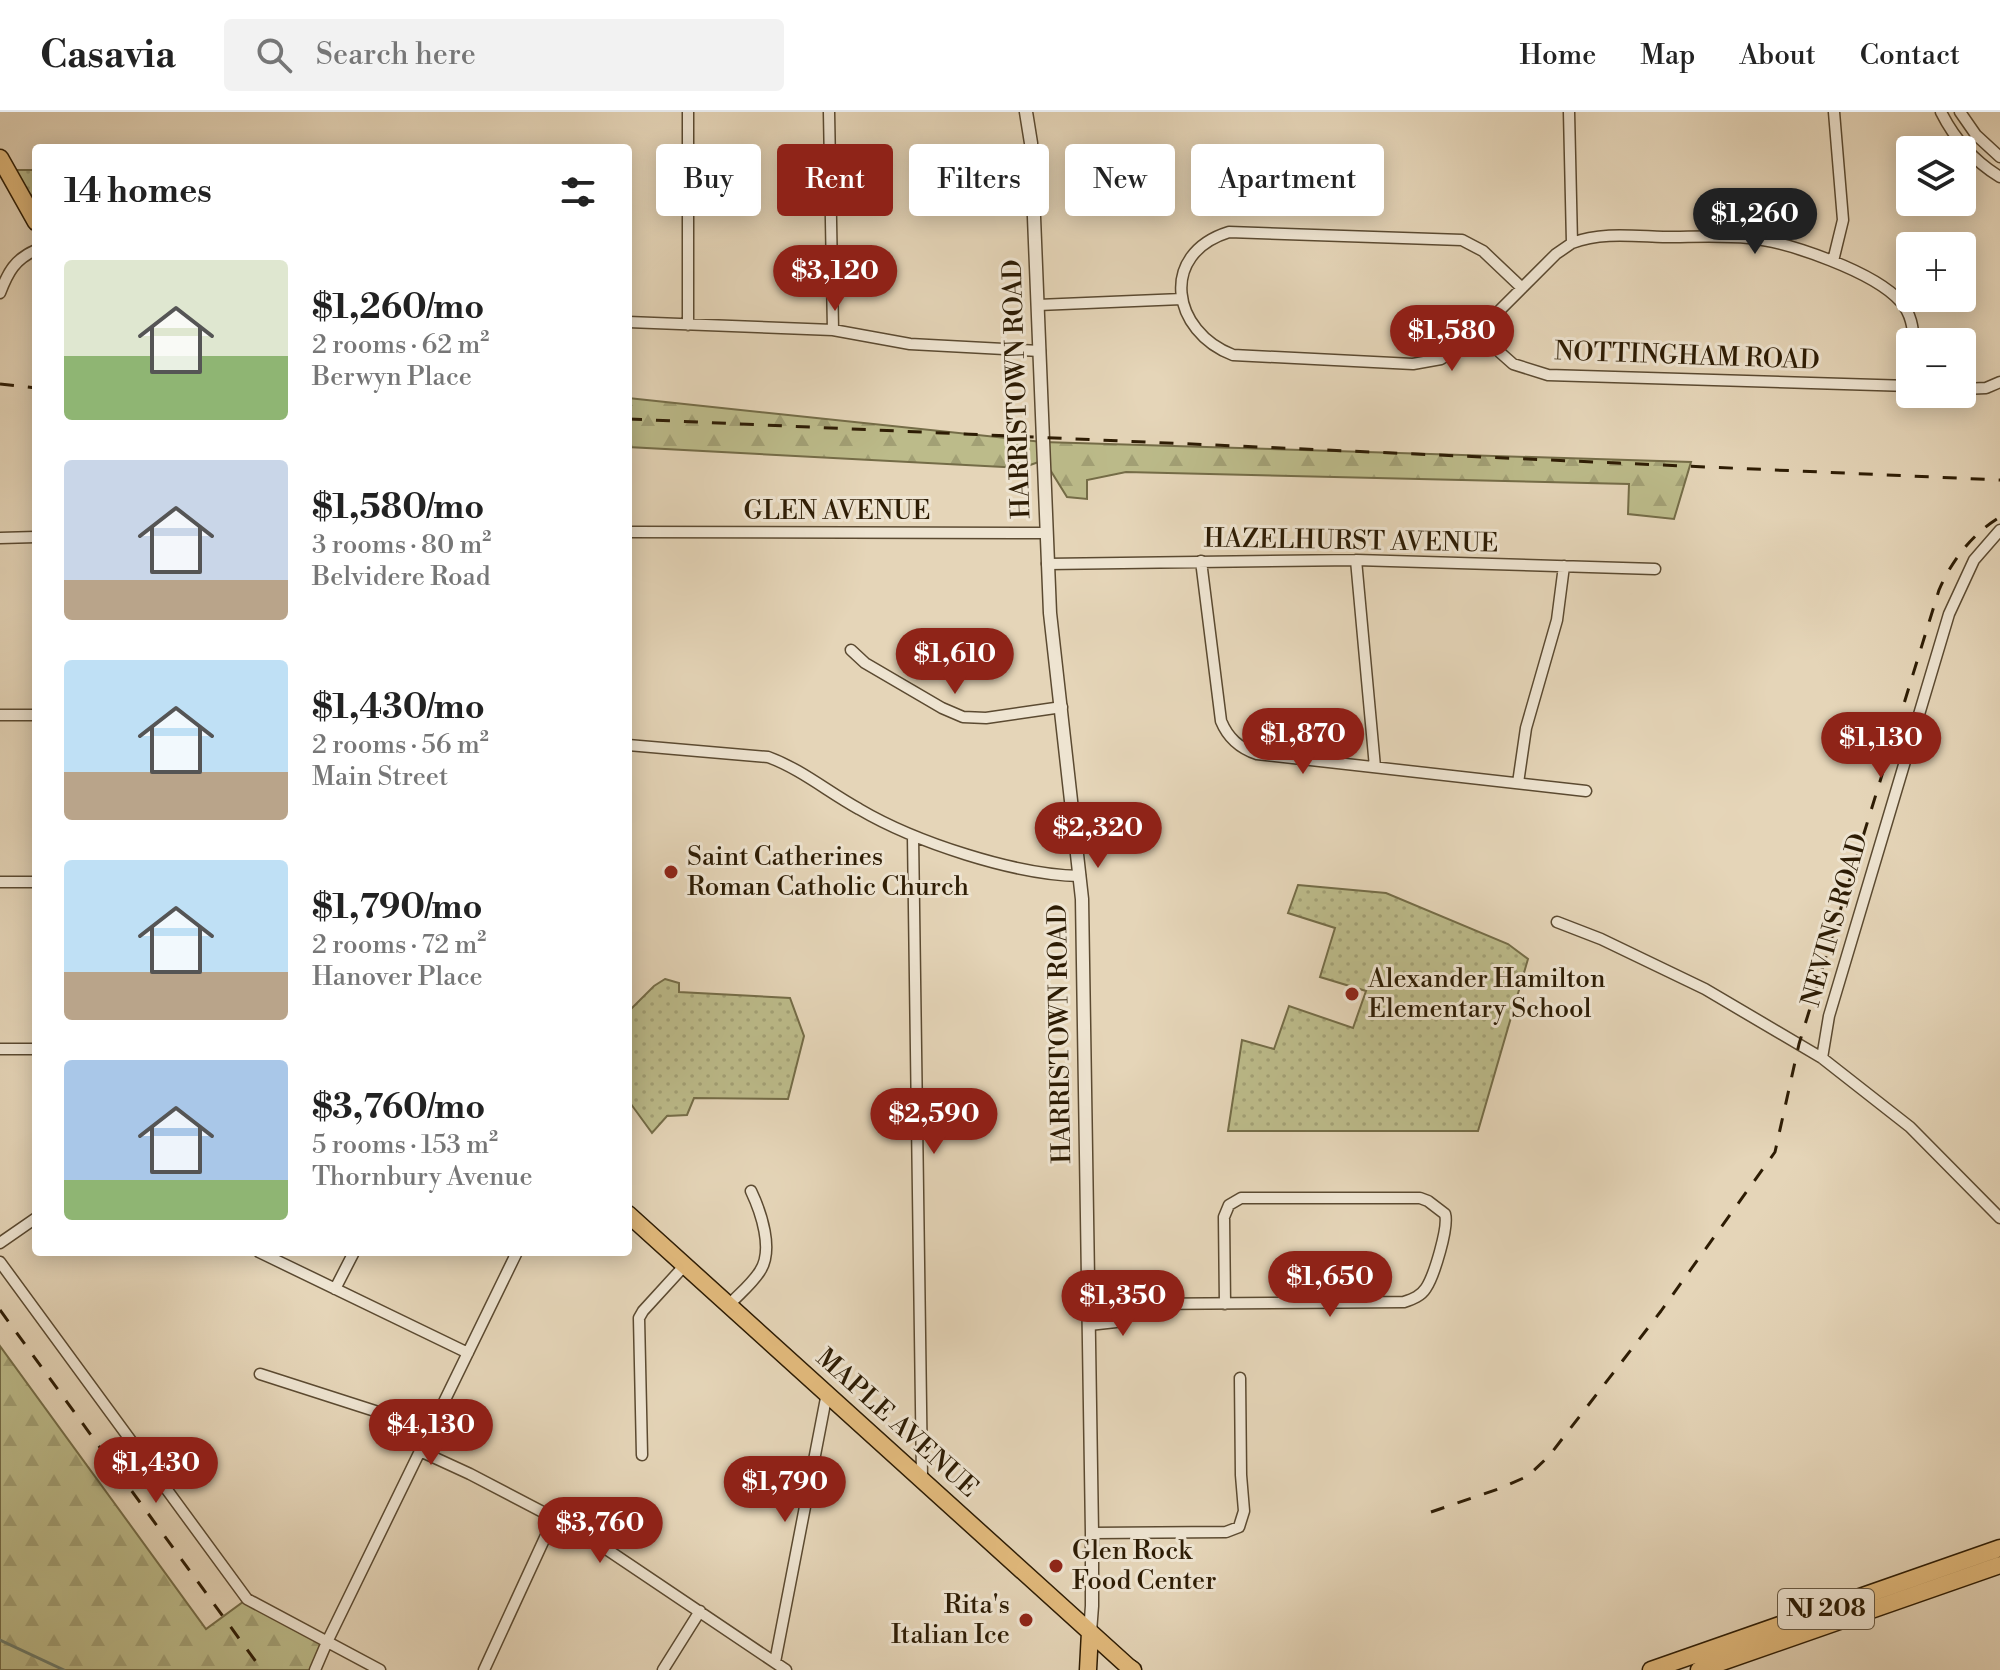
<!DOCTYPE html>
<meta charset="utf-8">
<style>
body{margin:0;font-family:"Libre Bodoni",serif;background:#f2f2f2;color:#222;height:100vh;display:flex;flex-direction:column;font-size:30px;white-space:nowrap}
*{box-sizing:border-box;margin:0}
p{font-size:26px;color:#767676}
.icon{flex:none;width:44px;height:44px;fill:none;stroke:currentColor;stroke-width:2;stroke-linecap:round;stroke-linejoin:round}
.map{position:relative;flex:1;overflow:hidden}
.sheet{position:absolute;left:32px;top:32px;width:600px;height:1112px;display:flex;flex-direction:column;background:#fff;border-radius:8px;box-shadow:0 4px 20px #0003}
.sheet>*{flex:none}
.banner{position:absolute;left:656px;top:32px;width:760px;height:72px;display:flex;gap:16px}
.tools{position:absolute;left:1896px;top:24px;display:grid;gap:16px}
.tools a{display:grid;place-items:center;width:80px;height:80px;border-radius:8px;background:#fff;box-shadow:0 4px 20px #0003;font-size:40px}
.price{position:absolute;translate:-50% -68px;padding:0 18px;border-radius:28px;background:#8f2418;color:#fff;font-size:26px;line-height:52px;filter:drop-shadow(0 2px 4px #0008)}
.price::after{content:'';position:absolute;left:50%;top:48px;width:24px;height:18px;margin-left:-12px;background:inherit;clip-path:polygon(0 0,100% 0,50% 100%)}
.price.active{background:#222;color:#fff}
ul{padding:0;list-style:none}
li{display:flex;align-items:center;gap:24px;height:200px;padding:0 32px}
li span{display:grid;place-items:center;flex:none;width:224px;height:160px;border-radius:8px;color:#555}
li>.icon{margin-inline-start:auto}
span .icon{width:96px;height:96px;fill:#fffc;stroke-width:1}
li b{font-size:34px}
h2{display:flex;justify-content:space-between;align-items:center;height:96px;padding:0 32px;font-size:34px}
.pill{padding:0 28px;border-radius:8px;background:#fff;box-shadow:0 4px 20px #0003;font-size:28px;line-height:72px}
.pill.active{background:#8f2418;color:#fff}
header{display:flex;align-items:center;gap:48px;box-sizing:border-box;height:112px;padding:0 40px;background:#fff;border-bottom:2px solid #e0e0e0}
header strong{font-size:38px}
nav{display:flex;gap:44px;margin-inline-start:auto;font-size:28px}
.search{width:560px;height:72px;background:#f2f2f2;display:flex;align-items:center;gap:20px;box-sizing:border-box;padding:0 28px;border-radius:8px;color:#767676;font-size:30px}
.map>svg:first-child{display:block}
</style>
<header>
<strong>Casavia</strong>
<div class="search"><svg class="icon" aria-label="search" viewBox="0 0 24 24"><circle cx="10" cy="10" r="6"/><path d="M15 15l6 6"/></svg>Search here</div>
<nav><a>Home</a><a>Map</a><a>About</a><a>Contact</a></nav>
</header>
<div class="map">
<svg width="2000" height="1558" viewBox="0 0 2000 1558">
<defs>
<pattern id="forest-firs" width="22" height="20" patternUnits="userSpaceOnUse" patternTransform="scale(2)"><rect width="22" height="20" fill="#bcbb8a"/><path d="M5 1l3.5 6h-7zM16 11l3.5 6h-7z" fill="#a2a075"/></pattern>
<pattern id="park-dots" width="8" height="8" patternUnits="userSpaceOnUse" patternTransform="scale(2)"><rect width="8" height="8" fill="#bcbb8a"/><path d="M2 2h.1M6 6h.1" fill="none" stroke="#a2a075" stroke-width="1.8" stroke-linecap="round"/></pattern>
</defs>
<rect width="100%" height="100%" fill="#e5d5b8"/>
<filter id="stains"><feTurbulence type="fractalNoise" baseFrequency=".0025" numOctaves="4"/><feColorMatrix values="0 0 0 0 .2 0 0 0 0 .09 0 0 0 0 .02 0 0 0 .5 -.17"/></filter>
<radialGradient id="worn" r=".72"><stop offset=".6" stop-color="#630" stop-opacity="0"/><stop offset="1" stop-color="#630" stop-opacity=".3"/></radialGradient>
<!-- forest -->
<path fill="url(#forest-firs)" stroke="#746c47" stroke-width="2" d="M 628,286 L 1043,330 L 1691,350 L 1674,407 L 1628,402 L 1629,372 L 1126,360 L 1087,368 L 1087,387 L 1067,385 L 1044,348 L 1022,356 L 628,335 Z
M 0,1234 L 206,1517 L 247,1487 L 327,1530 L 314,1558 L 0,1558 Z"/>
<!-- park -->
<path fill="url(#park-dots)" stroke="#746c47" stroke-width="2" d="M 7,58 L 36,58 L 36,88 Z
M 1298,773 L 1386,781 L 1508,832 L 1528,847 L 1478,1019 L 1228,1019 L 1242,928 L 1274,937 L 1289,894 L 1353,916 L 1366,879 L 1320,865 L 1335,816 L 1288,801 Z
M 665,867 L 679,871 L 679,880 L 790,886 L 804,924 L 788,987 L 694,986 L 687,1003 L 667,1004 L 652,1021 L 628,988 L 628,900 L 654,874 Z"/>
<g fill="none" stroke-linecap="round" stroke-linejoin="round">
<!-- stream -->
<path stroke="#6c7a69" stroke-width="3" d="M 0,1528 L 64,1558"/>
<defs>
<path id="minor" d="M 688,0 L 688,213
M 829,0 L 833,218
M 1941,0 C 1955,28 1974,49 2000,65
M 1960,0 L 1976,23 L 2000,45
M 1572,131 C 1601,120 1632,124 1663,125 C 1692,125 1721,123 1749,126 C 1789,130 1875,160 1901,190 C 1911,202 1913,215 1914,230
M 1833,149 L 1843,108 L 1834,0
M 1522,176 L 1483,139 L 1462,128 L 1229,120 C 1158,142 1172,220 1233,243 L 1413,252 L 1441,247 L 1466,232 L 1556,142 L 1572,131 L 1569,0
M 0,181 C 8,160 15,147 36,138
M 1038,193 L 1182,187
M 628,210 L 833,218 L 910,232 L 1040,239
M 1477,220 L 1513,252 L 1548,263 L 1910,274
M 1962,277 L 1986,276 L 2000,270
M 628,420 L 1046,421
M 0,426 L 36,425
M 1356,448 L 1375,655
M 1201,449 L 1221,609 C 1228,626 1239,636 1257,642 L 1586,679
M 1047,452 L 1356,448 L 1655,457
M 851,538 L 865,551 L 942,596 L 963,605 L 986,606 L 1062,595
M 0,603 L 36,603
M 628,633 L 768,645 C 801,657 828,680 859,697 C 915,730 1015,763 1080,764
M 1518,671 L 1526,616 L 1557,508 L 1564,454
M 913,724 L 922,1365
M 0,770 L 36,770
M 1557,810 L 1601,827 L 1705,877 L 1822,946 L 1910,1015 L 2000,1106
M 0,937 L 36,937
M 1822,946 L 1829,904 L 1949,502 L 1974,448 L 2000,418
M 0,1131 L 36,1106
M 259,1140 L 468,1241
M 0,1150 L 247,1487 L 380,1558
M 335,1177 L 354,1140
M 1088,1182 L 1118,1185 L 1143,1192
M 729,1193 C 739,1182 752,1172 760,1159 C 774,1138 761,1100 751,1079
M 1089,1213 L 1116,1210 L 1143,1192 L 1404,1190 C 1413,1187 1421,1184 1426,1176 C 1434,1164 1449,1115 1445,1102 L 1428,1089 L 1420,1086 L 1241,1086 L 1229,1093 L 1224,1105 L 1225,1192
M 260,1262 L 431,1317
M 420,1339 L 470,1362 L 581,1420 L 786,1558
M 642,1343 L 639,1206 L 643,1199 L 685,1153
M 1092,1421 L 1226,1420 L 1239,1415 L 1244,1399 L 1241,1363 L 1240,1266
M 775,1550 L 827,1281
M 315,1558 L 327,1530 L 517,1140
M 484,1558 L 554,1406
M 663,1558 L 700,1499"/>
<path id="tertiary" d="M 1026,0 L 1031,31 L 1050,501 L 1082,787 L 1092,1421 L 1092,1494 L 1090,1520"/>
<path id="primary" d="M 0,46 L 36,110
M 628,1102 L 1132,1558
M 1088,1558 L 1090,1520"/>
<path id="trunk" d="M 1130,1556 L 1133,1558
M 1651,1558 L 2000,1436
M 1699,1558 L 2000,1453"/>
</defs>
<!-- minor casing -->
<use href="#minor" stroke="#5b4a31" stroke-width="13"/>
<!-- tertiary casing -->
<use href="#tertiary" stroke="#5b4a31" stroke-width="15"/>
<!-- primary casing -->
<use href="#primary" stroke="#2d1c04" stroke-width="19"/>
<!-- trunk casing -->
<use href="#trunk" stroke="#2d1c04" stroke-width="19"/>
<!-- minor -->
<use href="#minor" stroke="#eee4d1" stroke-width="10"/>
<!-- tertiary -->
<use href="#tertiary" stroke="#eee4d1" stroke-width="12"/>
<!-- primary -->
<use href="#primary" stroke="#e2ba7c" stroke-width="16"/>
<!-- trunk -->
<use href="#trunk" stroke="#e2ba7c" stroke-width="16"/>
<!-- rail -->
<path stroke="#2d1c04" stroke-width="3" stroke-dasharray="14 14" stroke-linecap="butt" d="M 0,272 L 36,276
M 628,307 L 2000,368
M 0,1198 L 262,1558
M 1431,1400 L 1501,1376 L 1528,1364 L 1549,1344 L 1661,1199 L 1775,1040 L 1799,932 L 1939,478 C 1952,448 1972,422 2000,405"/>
</g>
<!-- markers -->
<g fill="#8f2418" stroke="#eee4d1" stroke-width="3">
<circle cx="671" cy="760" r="8"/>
<circle cx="1352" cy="882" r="8"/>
<circle cx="1056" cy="1454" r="8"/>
<circle cx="1026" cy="1508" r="8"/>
</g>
<g text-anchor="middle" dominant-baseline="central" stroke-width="6" stroke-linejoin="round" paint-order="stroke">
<!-- shield labels -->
<rect fill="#eee4d1" stroke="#675842" stroke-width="2" x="1778" y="1477" width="96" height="40" rx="6"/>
<g font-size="24" font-weight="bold" fill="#2d1c04">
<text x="1826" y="1497">NJ 208</text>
</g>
<!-- street labels -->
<g font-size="26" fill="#2d1c04" stroke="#eee4d1">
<text transform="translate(1687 244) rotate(2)">NOTTINGHAM ROAD</text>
<text transform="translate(1017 277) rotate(-92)">HARRISTOWN ROAD</text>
<text x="837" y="399">GLEN AVENUE</text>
<text transform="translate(1351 429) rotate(1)">HAZELHURST AVENUE</text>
<text transform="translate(1835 808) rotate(-74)">NEVINS ROAD</text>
<text transform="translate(1060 922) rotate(-91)">HARRISTOWN ROAD</text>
<text transform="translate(897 1311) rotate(42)">MAPLE AVENUE</text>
</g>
<!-- poi labels -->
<g font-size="26" fill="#2d1c04" stroke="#eee4d1" text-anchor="start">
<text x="687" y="745">Saint Catherines<tspan x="687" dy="30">Roman Catholic Church</tspan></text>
<text x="1368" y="867">Alexander Hamilton<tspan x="1368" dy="30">Elementary School</tspan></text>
<text x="1072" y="1439">Glen Rock<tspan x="1072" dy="30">Food Center</tspan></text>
<text x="1010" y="1493" text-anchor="end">Rita's<tspan x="1010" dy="30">Italian Ice</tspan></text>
</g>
</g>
<rect width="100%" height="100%" filter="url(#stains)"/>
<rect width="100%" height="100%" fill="url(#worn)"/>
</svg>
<div class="tools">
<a><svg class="icon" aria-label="layers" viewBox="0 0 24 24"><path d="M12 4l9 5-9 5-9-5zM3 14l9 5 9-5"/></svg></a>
<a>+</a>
<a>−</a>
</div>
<b class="price active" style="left:1755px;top:144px">$1,260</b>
<b class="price" style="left:835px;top:201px">$3,120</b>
<b class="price" style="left:1452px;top:261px">$1,580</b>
<b class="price" style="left:955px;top:584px">$1,610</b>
<b class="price" style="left:1303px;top:664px">$1,870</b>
<b class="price" style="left:1881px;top:668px">$1,130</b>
<b class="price" style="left:1098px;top:758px">$2,320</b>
<b class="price" style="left:934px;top:1044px">$2,590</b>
<b class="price" style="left:1330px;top:1207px">$1,650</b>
<b class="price" style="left:1123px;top:1226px">$1,350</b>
<b class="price" style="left:431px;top:1355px">$4,130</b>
<b class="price" style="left:156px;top:1393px">$1,430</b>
<b class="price" style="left:785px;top:1412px">$1,790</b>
<b class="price" style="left:600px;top:1453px">$3,760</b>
<div class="banner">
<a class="pill">Buy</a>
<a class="pill active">Rent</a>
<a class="pill">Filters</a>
<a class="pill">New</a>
<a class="pill">Apartment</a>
</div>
<section class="sheet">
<h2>14 homes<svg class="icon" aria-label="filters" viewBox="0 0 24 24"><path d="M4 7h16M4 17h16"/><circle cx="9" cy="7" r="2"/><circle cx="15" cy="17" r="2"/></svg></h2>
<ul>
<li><span style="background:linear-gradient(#dfe7d0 60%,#8fb573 0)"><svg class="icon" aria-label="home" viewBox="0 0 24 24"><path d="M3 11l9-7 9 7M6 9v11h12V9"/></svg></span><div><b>$1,260/mo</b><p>2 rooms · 62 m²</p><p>Berwyn Place</p></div></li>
<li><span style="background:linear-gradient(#c9d6e8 75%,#b9a48a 0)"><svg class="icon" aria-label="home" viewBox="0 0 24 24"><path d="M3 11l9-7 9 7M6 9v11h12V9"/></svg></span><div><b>$1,580/mo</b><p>3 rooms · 80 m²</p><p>Belvidere Road</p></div></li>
<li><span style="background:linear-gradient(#bfe0f5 70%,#b9a48a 0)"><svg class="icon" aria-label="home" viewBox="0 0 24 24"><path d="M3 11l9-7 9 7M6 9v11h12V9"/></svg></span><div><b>$1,430/mo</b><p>2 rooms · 56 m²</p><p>Main Street</p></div></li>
<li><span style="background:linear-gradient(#bfe0f5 70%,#b9a48a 0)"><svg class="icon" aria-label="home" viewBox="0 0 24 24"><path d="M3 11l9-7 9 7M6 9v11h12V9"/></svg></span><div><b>$1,790/mo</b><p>2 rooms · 72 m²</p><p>Hanover Place</p></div></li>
<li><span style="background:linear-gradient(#a9c7e8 75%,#8fb573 0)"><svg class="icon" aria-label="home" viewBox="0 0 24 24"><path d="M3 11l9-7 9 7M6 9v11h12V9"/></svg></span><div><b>$3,760/mo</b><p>5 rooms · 153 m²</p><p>Thornbury Avenue</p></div></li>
</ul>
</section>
</div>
